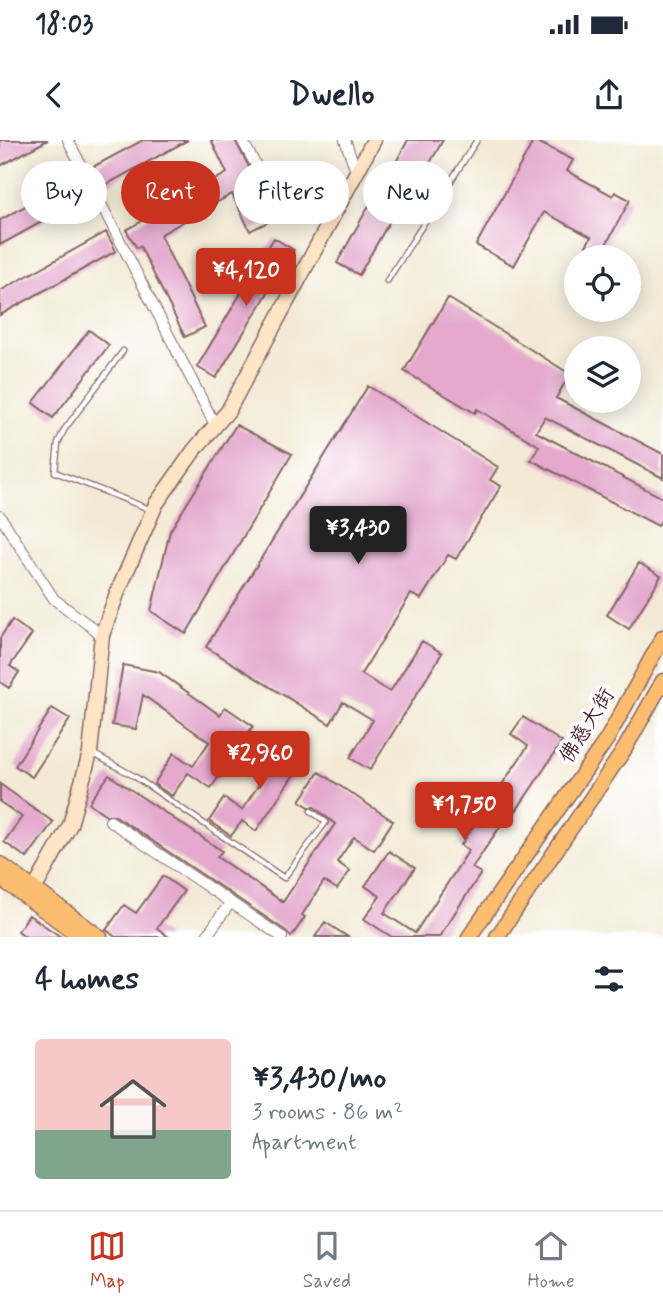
<!DOCTYPE html>
<meta charset="utf-8">
<style>
body{margin:0;font-family:Mynerve,"LXGW WenKai TC",sans-serif;background:#f2f2f3;color:#1f2937;height:100vh;display:flex;flex-direction:column;font-size:26px;white-space:nowrap}
*{box-sizing:border-box;margin:0}
p{font-size:23px;color:#747a83}
.icon{flex:none;width:38px;height:38px;fill:none;stroke:currentColor;stroke-width:2;stroke-linecap:round;stroke-linejoin:round}
.map{position:relative;height:797px;overflow:hidden}
.details{display:flex;flex-direction:column;background:#fff;flex:1}
.details>*{flex:none}
.banner{position:absolute;left:21px;top:21px;width:621px;height:63px;display:flex;gap:14px}
.controls{position:absolute;left:564px;top:105px;display:grid;gap:14px}
.controls a{display:grid;place-items:center;width:77px;height:77px;border-radius:50%;background:#fff;box-shadow:0 4px 18px #0003;font-size:35px}
.price{position:absolute;translate:-50% -60px;padding:0 16px;border-radius:7px;background:#c8321e;color:#fff;font-size:23px;line-height:46px;filter:drop-shadow(0 2px 4px #0008)}
.price::after{content:'';position:absolute;left:50%;top:42px;width:21px;height:16px;margin-left:-10px;background:inherit;clip-path:polygon(0 0,100% 0,50% 100%)}
.price.selected{background:#222;color:#fff}
ul{padding:0;list-style:none}
li{display:flex;align-items:center;gap:21px;height:175px;padding:0 35px}
li+li{border-top:2px solid #e0e1e3}
li span{display:grid;place-items:center;flex:none;width:196px;height:140px;border-radius:7px;color:#555}
li>.icon{margin-inline-start:auto}
span .icon{width:84px;height:84px;fill:#fffc;stroke-width:1}
li b{font-size:30px}
h2{display:flex;justify-content:space-between;align-items:center;height:84px;padding:0 35px;font-size:30px}
.tag{padding:0 24px;border-radius:32px;background:#fff;box-shadow:0 4px 18px #0003;font-size:24px;line-height:63px}
.tag.selected{background:#c8321e;color:#fff}
.status{display:flex;justify-content:space-between;align-items:center;height:49px;padding:0 35px;background:#fff;direction:ltr}
.status svg{height:19px;fill:currentColor}
header{display:flex;justify-content:space-between;align-items:center;height:91px;padding:0 35px;background:#fff;font-size:32px;font-weight:800}
.tabs{display:flex;justify-content:space-around;align-items:center;height:98px;border-top:2px solid #e0e1e3;background:#fff;font-size:19px;color:#747a83}
.tabs a{display:grid;justify-items:center;gap:4px}
.tabs .selected{color:#c8321e}
.map>svg:first-child{display:block}
</style>
<div class="status"><b>18:03</b><svg viewBox="0 0 49 12"><path d="M0 12V9h3v3zM5 12V6h3v6zM10 12V3h3v9zM15 12V0h3v12zM26 1h20v11H26zM47 4h2v5h-2z"/></svg></div>
<header><svg class="icon" aria-label="back" viewBox="0 0 24 24"><path d="M15 5l-7 7 7 7"/></svg>Dwello<svg class="icon" aria-label="share" viewBox="0 0 24 24"><path d="M12 15V3M7 8l5-5 5 5M5 13v7h14v-7"/></svg></header>
<div class="map">
<svg width="663" height="797" viewBox="0 0 663 797">
<rect width="100%" height="100%" fill="#fff"/>
<filter id="ink" filterUnits="userSpaceOnUse"><feTurbulence type="fractalNoise" baseFrequency=".0143" numOctaves="2"/><feDisplacementMap in="SourceGraphic" scale="14" xChannelSelector="R" yChannelSelector="G"/><feConvolveMatrix kernelMatrix="1 2 1 2 8 2 1 2 1" color-interpolation-filters="sRGB"/></filter>
<filter id="wash" filterUnits="userSpaceOnUse"><feTurbulence type="fractalNoise" baseFrequency=".00686" numOctaves="4" result="noise"/><feDisplacementMap in="SourceGraphic" scale="28" xChannelSelector="R" yChannelSelector="G"/><feGaussianBlur stdDeviation="1.57" result="paint"/><feColorMatrix in="noise" values="0 0 0 0 0 0 0 0 0 0 0 0 0 0 0 0 0 1.4 0 .05"/><feComposite in="paint" operator="in"/></filter>
<g filter="url(#wash)">
<rect width="100%" height="100%" fill="#f3ead5"/>
<g id="blocks">
<!-- building -->
<path fill="#e4a9cd" d="M 0,0 L 48,0 L 0,26 Z
M 143,0 L 188,0 L 102,47 L 91,28 Z
M 211,0 L 235,0 L 264,56 L 261,57 L 272,80 L 250,91 L 232,54 L 160,95 L 205,187 L 185,197 L 140,106 L 137,108 L 126,90 L 227,33 Z
M 408,0 L 443,0 L 416,48 L 390,33 Z
M 534,0 L 573,20 L 567,31 L 613,56 L 615,52 L 630,60 L 601,114 L 586,106 L 591,97 L 544,72 L 514,126 L 476,105 Z
M 76,38 L 87,57 L 0,105 L 0,80 Z
M 377,51 L 400,63 L 359,135 L 337,123 Z
M 106,92 L 116,111 L 0,175 L 0,151 Z
M 274,98 L 294,110 L 216,238 L 197,227 Z
M 448,158 L 570,234 L 556,258 L 663,314 L 663,338 L 545,277 L 536,292 L 663,358 L 663,377 L 658,386 L 531,320 L 539,306 L 477,269 L 475,273 L 404,231 Z
M 89,190 L 109,205 L 53,278 L 33,263 Z
M 368,246 L 498,327 L 490,340 L 501,346 L 456,419 L 448,415 L 421,459 L 411,454 L 361,534 L 390,552 L 422,501 L 442,513 L 370,630 L 350,618 L 373,580 L 343,562 L 330,584 L 206,507 Z
M 236,285 L 292,314 L 186,494 L 151,471 L 170,391 Z
M 639,423 L 661,436 L 629,489 L 607,475 Z
M 12,480 L 32,494 L 10,526 L 19,532 L 9,548 L 0,542 L 0,498 Z
M 123,525 L 159,532 L 220,575 L 225,567 L 253,586 L 211,648 L 188,633 L 172,656 L 154,644 L 174,613 L 193,626 L 209,602 L 143,555 L 136,589 L 112,585 Z
M 52,568 L 70,579 L 32,637 L 15,626 Z
M 523,577 L 562,602 L 516,671 L 512,669 L 472,728 L 481,733 L 439,797 L 392,797 L 364,779 L 380,756 L 365,746 L 389,711 L 415,728 L 384,773 L 415,793 L 469,710 L 461,705 L 528,606 L 511,594 Z
M 271,599 L 303,621 L 256,691 L 242,681 L 231,696 L 209,681 L 224,658 L 242,670 L 271,626 L 258,617 Z
M 319,632 L 393,681 L 374,710 L 354,697 L 337,722 L 350,731 L 337,749 L 324,741 L 302,775 L 305,777 L 291,797 L 286,791 L 114,675 L 106,675 L 89,663 L 109,635 L 222,711 L 217,717 L 283,762 L 335,684 L 314,667 L 309,667 L 300,661 Z
M 0,644 L 53,682 L 27,718 L 4,702 L 22,677 L 0,662 Z
M 163,736 L 184,751 L 157,788 L 169,797 L 115,797 L 108,791 L 106,790 L 124,765 L 136,773 Z
M 29,775 L 61,797 L 26,797 L 18,791 Z
M 325,782 L 348,797 L 315,797 Z"/>
</g>
</g>
<g filter="url(#ink)">
<use href="#blocks" fill-opacity="0" stroke="#856666" stroke-width="2"/>
<g fill="none" stroke-linecap="round" stroke-linejoin="round">
<defs>
<path id="lane" d="M 387,141 L 477,0
M 123,211 L 64,290 L 58,303 L 55,332 L 149,369
M 92,613 L 134,636 L 284,738 L 326,682 L 311,671"/>
<path id="street" d="M 68,0 L 215,285
M 242,0 L 283,75
M 345,0 L 356,31
M 0,376 L 54,459 L 102,495
M 110,681 L 282,797
M 206,797 L 230,763"/>
<path id="secondary" d="M 30,757 L 70,685 L 90,613 L 102,495 L 118,451 L 156,364 L 195,309 L 228,271 L 374,0"/>
<path id="primary" d="M 0,724 L 100,797
M 0,738 L 81,797
M 469,797 L 607,599 L 663,497
M 497,797 L 624,610 L 663,541"/>
</defs>
<!-- lane casing -->
<use href="#lane" stroke="#856666" stroke-width="7"/>
<!-- street casing -->
<use href="#street" stroke="#856666" stroke-width="12"/>
<!-- secondary casing -->
<use href="#secondary" stroke="#856666" stroke-width="17"/>
<!-- primary casing -->
<use href="#primary" stroke="#856666" stroke-width="17"/>
<!-- lane -->
<use href="#lane" stroke="#fff" stroke-width="4.5"/>
<!-- street -->
<use href="#street" stroke="#fff" stroke-width="10"/>
<!-- secondary -->
<use href="#secondary" stroke="#fee5c5" stroke-width="14"/>
<!-- primary -->
<use href="#primary" stroke="#fcbd6f" stroke-width="14"/>
</g>
</g>
<g text-anchor="middle" dominant-baseline="central" stroke-width="7" stroke-linejoin="round" paint-order="stroke">
<!-- street labels -->
<g font-size="21" fill="#4a1f2b" stroke="#fff">
<text transform="translate(587 586) rotate(-58)">佛慈大街</text>
</g>
</g>
</svg>
<div class="controls">
<a><svg class="icon" aria-label="locate" viewBox="0 0 24 24"><circle cx="12" cy="12" r="6"/><path d="M12 2v4M12 18v4M2 12h4M18 12h4"/></svg></a>
<a><svg class="icon" aria-label="layers" viewBox="0 0 24 24"><path d="M12 4l9 5-9 5-9-5zM3 14l9 5 9-5"/></svg></a>
</div>
<b class="price" style="left:246px;top:168px">¥4,120</b>
<b class="price selected" style="left:358px;top:426px">¥3,430</b>
<b class="price" style="left:260px;top:651px">¥2,960</b>
<b class="price" style="left:464px;top:702px">¥1,750</b>
<div class="banner">
<a class="tag">Buy</a>
<a class="tag selected">Rent</a>
<a class="tag">Filters</a>
<a class="tag">New</a>
</div>
</div>
<section class="details">
<h2>4 homes<svg class="icon" aria-label="filters" viewBox="0 0 24 24"><path d="M4 7h16M4 17h16"/><circle cx="9" cy="7" r="2"/><circle cx="15" cy="17" r="2"/></svg></h2>
<ul>
<li><span style="background:linear-gradient(#f6c9c9 65%,#7fa58c 0)"><svg class="icon" aria-label="home" viewBox="0 0 24 24"><path d="M3 11l9-7 9 7M6 9v11h12V9"/></svg></span><div><b>¥3,430/mo</b><p>3 rooms · 86 m²</p><p>Apartment</p></div></li>
</ul>
</section>
<nav class="tabs">
<a class="selected"><svg class="icon" aria-label="map" viewBox="0 0 24 24"><path d="M3 6l6-2 6 2 6-2v14l-6 2-6-2-6 2zM9 4v14M15 6v14"/></svg>Map</a>
<a><svg class="icon" aria-label="saved" viewBox="0 0 24 24"><path d="M7 4h10v16l-5-4-5 4z"/></svg>Saved</a>
<a><svg class="icon" aria-label="home" viewBox="0 0 24 24"><path d="M3 11l9-7 9 7M6 9v11h12V9"/></svg>Home</a>
</nav>
